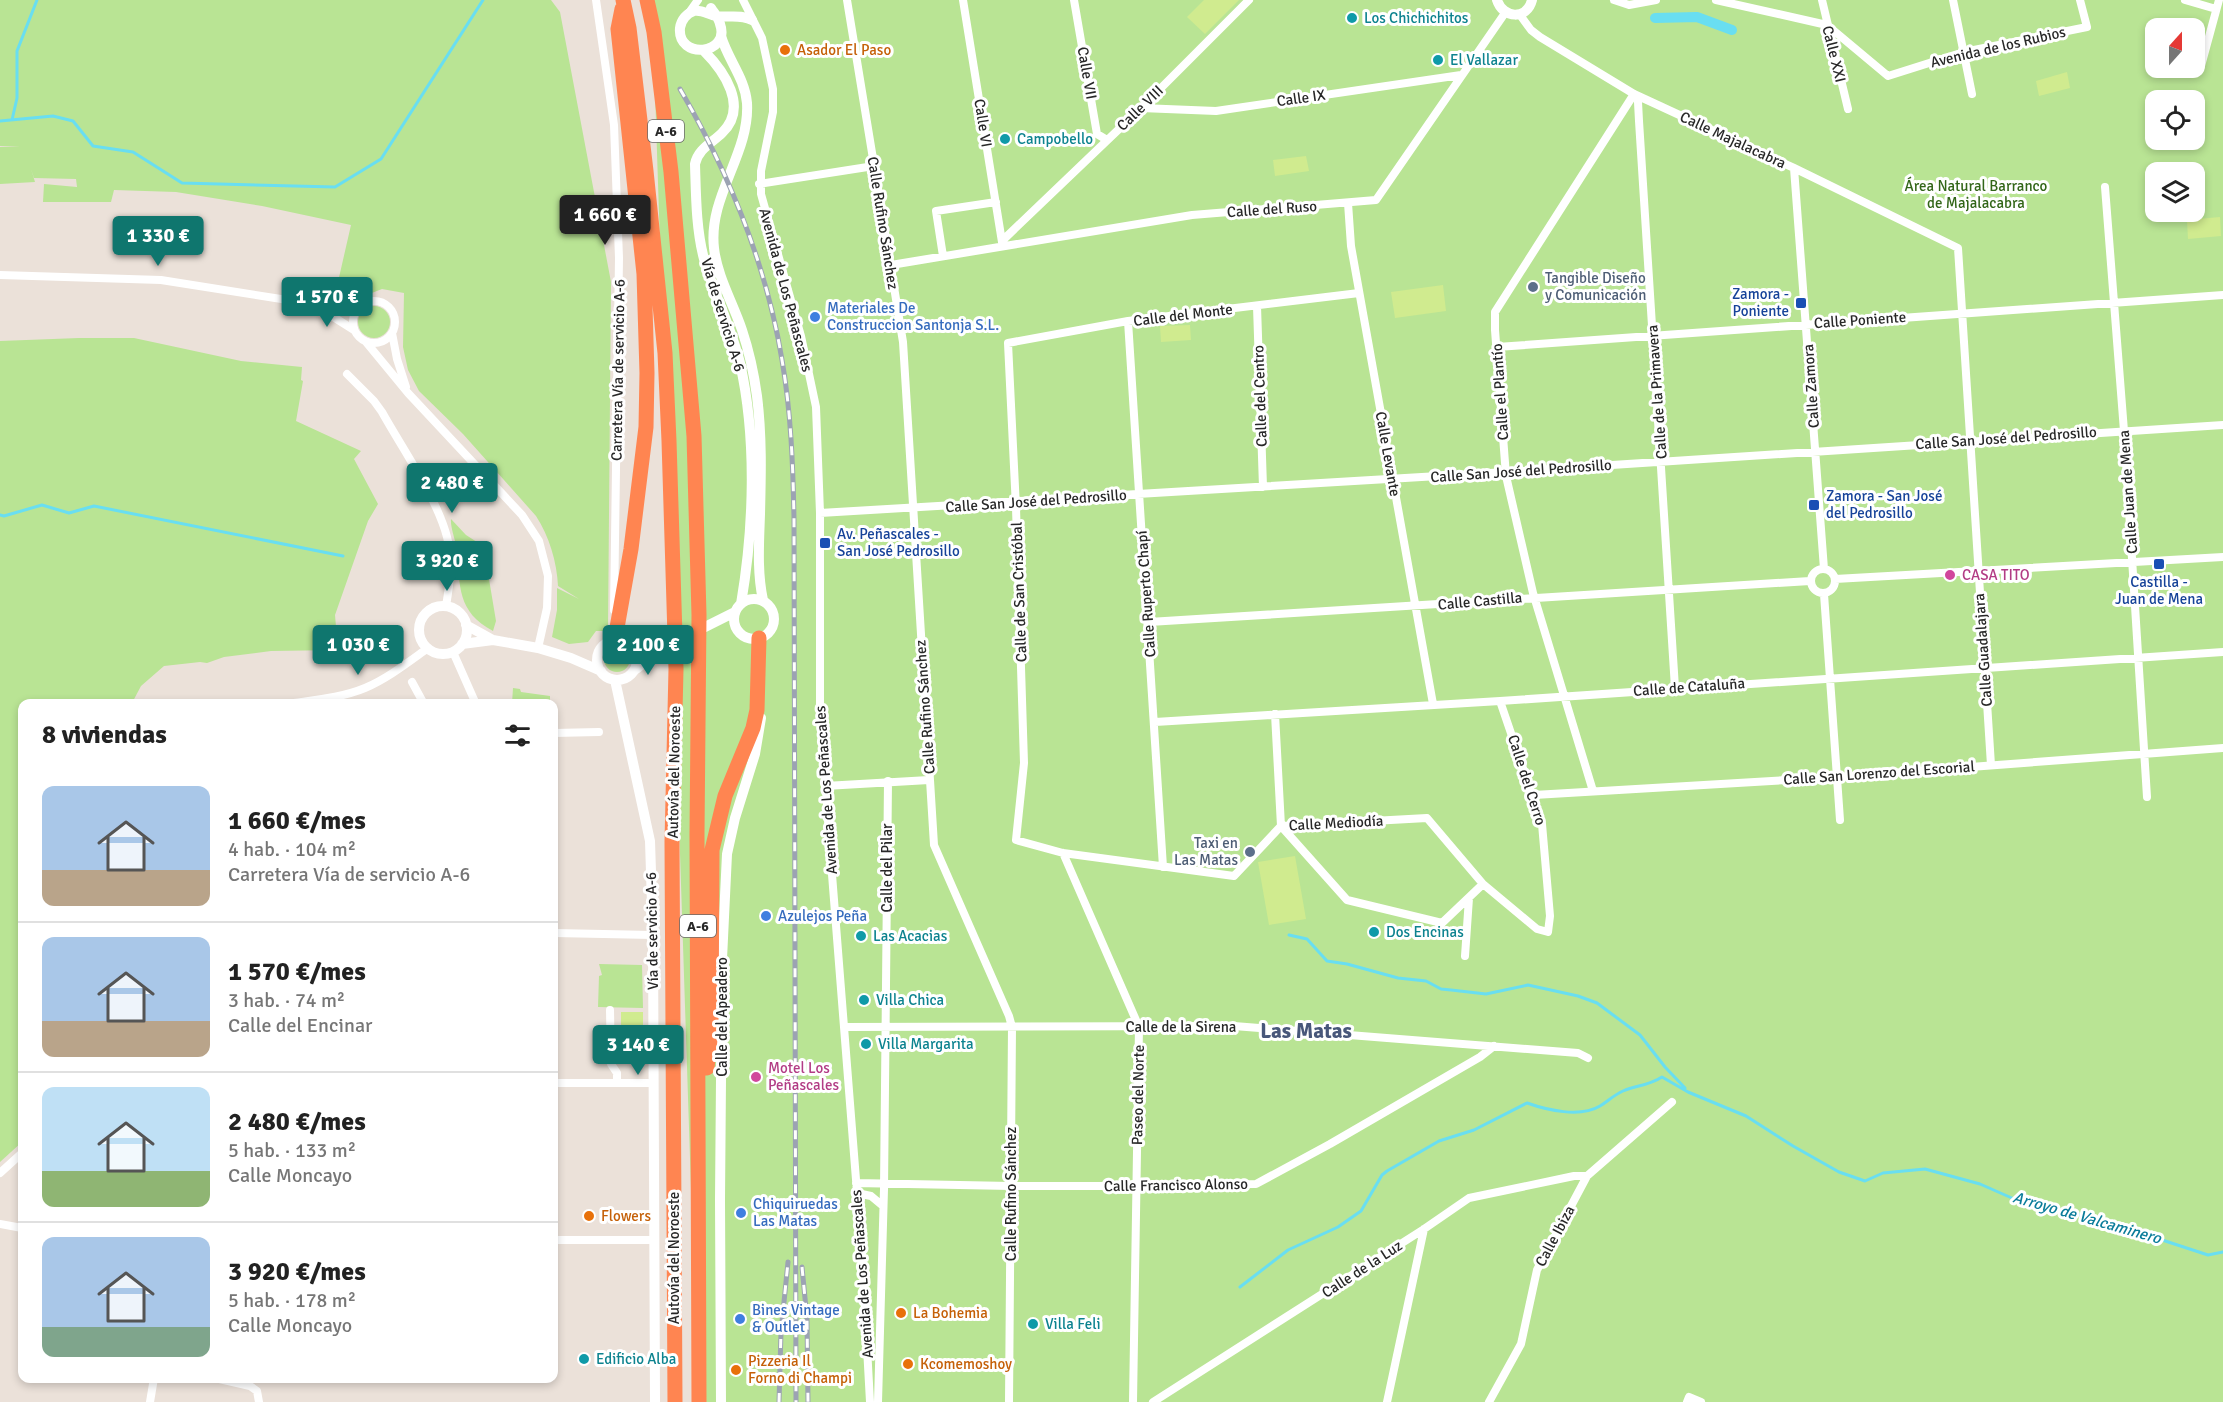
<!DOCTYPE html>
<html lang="es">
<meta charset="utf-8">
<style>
body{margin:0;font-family:Signika,sans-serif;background:#f6f6f6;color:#222;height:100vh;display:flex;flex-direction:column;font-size:22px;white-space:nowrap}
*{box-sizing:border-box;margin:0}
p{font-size:20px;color:#767676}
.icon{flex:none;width:33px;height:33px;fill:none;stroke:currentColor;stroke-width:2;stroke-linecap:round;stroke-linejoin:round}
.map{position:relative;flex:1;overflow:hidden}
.details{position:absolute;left:18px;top:699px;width:540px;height:684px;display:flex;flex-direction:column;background:#fff;border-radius:12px;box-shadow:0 3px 9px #0003}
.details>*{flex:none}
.needle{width:39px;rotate:21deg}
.buttons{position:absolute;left:2145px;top:18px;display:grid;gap:12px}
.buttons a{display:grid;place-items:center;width:60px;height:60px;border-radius:12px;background:#fff;box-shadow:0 3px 9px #0003;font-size:30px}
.price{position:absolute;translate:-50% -51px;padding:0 14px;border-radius:6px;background:#0f766e;color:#fff;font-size:20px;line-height:39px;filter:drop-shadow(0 2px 3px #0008)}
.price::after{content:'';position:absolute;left:50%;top:36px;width:18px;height:14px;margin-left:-9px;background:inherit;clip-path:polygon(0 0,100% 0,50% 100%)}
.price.active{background:#222;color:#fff}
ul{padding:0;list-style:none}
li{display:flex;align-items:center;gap:18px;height:150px;padding:0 24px}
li+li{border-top:2px solid #e0e0e0}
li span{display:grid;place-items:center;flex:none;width:168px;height:120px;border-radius:12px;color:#555}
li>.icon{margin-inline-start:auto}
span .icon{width:72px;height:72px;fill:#fffc;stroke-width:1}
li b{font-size:26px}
h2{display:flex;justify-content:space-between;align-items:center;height:72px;padding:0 24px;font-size:26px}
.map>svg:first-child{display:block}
</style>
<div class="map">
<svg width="2223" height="1402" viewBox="0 0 2223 1402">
<rect width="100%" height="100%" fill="#ebe1d9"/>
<!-- green -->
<path fill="#b9e494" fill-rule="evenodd" d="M 0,0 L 551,0 L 560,12 L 611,282 L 608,631 L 596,631 L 588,642 L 569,644 L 552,637 L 557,610 L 557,588 L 579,599 L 558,586 C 557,562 549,536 536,516 L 463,434 L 419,391 L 408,370 L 403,347 L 404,293 L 382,289 L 364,296 L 335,295 L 351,225 L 262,206 L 176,192 L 114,190 L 111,202 L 43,202 L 44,184 L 77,187 L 76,179 L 34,178 L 31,169 L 35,182 L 0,184 L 0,147 L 20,147 L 0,146 Z
M 652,0 L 2223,0 L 2223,1402 L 698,1402 ZM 2156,28 L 2194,28 L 2194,68 L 2156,68 ZM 2156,100 L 2194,100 L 2194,140 L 2156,140 ZM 2156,172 L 2194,172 L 2194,212 L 2156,212 Z
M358 322a16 16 0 1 1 32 0a16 16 0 1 1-32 0Z
M 79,338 L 134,338 L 241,361 L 302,367 L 301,380 L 303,381 L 296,421 L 361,451 L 354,459 L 378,504 L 368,521 L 335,615 L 338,650 L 271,651 L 224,657 L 207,663 L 200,662 L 164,666 L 141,686 L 132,703 L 22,704 L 22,1142 L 0,1162 L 0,341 Z
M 451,519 L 466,535 L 491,551 L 492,554 L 485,555 L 496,621 L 493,631 C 457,612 460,586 457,551 C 456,541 450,527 451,519 Z
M604 659a13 13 0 1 1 26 0a13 13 0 1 1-26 0Z
M 513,688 L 520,689 L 521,692 L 550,696 L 550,703 L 512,703 Z
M 599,964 L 642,965 L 643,1008 L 598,1007 L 599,976 L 602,975 Z"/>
<!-- pitch -->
<path fill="#d0eb8f" d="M 1204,0 L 1239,0 L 1205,34 L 1187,17 Z
M 2067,72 L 2070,88 L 2039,96 L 2036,81 Z
M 1306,156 L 1309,171 L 1275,176 L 1273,160 Z
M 2220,217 L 2221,236 L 2188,239 L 2187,220 Z
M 1443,285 L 1446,311 L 1395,318 L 1391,292 Z
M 1190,325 L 1191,340 L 1161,342 L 1160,326 Z
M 1295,856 L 1306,919 L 1269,925 L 1258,862 Z
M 621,1012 L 643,1012 L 643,1050 L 621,1050 Z"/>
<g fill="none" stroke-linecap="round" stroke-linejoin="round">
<!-- stream -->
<path stroke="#69def1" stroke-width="3" d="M 12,120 L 17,98 L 17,51 L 37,0
M 0,121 L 53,116 L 73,121 L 93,146 L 133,152 L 182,183 L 335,187 L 381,159 L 483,0
M 0,515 L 4,516 L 42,505 L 69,513 L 94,506 L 343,556
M 1289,935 L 1307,939 L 1327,961 L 1347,964 L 1398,978 L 1426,981 L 1441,989 L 1451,990 L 1486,994 L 1528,985 L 1578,996 L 1597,1003 L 1640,1035 L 1665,1067 L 1685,1088
M 1240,1287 L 1288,1250 L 1338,1227 L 1361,1211 L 1382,1175 L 1387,1171 L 1439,1141 L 1474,1130 L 1527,1103 C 1547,1110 1580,1118 1600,1106 C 1608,1101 1614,1095 1623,1091 C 1637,1085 1648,1086 1662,1077 L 1688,1092 L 1746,1116 L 1793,1146 L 1839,1172 L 1865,1181 L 1883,1173 L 1925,1169 L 1980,1184 L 2030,1206 L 2092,1217 L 2208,1255 L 2223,1252"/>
<!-- canal -->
<path stroke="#69def1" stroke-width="10" d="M 1655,18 L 1697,17 L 1732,30"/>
<!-- minor -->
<path stroke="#fff" stroke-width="8" d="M 596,0 L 614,125 L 619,258 L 614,610
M 743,0 L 762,38 L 773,89 L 773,112 L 761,171 L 761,194 L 801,336 L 816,407 L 820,513 L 820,703 L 830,849 L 862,1256 L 870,1402
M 847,0 L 903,342 L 934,845 L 1009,1016 L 1012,1027 L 1009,1402
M 963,0 L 1002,242
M 1074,0 L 1097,134 L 1107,140
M 1614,0 L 1629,5 L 1656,0
M 1716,0 L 1827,25 L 1888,76 L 1964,52 L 2087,27 L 2080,0
M 1822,0 L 1848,109
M 1953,0 L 1972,94
M 2185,0 L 2216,9
M 688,14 L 698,0
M 1520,15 L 1531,30 L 1540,37 L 1634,94 L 1794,168 L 1958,248 L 1991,765
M 2201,66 L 2219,0
M 1640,97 L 1638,102 L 1639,121 L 1675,688
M 1141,108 L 1216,111 L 1461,75
M 1794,168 L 1824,569
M 759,184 L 874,166
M 2105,187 L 2124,431 L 2147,797
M 1348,203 L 1351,246 L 1433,704
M 1003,240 L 1141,108 L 1249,0
M 943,256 L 936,211 L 996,202
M 891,265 L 1192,215 L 1376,200 L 1505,13
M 0,275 L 161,280 L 313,304 L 361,306
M 1359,293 L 1128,321 L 1008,343 L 1016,508 L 1024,763 L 1016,840 L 1063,853 L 1234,876 L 1281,826 L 1427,818 L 1483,884 L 1537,929 L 1548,932 L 1550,916 L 1542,824 L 1500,701
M353 322a21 21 0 1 1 42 0a21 21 0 1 1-42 0Z
M 313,304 L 354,330
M 1257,306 L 1263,487
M 1128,321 L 1163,867
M 392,333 L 397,359 L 406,387
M 366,342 L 408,393 L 522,515 L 539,541 L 548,576 L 547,608 L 538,648
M 1497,347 L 2223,295
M 347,374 L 374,401 L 382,412 C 402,448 437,498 447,537 C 453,559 450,583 446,606
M 820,513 L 1506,472 L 2223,425
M1811 581a12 12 0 1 1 24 0a12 12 0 1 1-24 0Z
M 1835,579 L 2223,557
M 1824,594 L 1840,820
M 1149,622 L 1810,581
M 453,652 L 476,704
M 412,682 L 424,704
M 287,704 C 313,700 341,698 365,688 C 388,678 407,663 428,648
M 1275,714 L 1281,826
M 1155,722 L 1500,701 L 2223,652
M 554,733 L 599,732
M 825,786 L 929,780
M 1593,791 L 1533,593 L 1506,476 L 1495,330 L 1495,312 L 1634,94
M 1534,795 L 1837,777 L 2223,748
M 1281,826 L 1347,900 L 1442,923 L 1483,884
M 1063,853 L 1139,1027 L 1133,1402
M 554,933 L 653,935
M 1465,956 L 1469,898
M 610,1010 L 611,1064 L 617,1073 L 617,1082
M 845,1027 L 1234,1026 L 1578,1053 L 1588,1058
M 554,1083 L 652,1083
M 0,1173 L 22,1153
M 856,1183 L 1011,1186 L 1256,1184 L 1330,1144 L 1480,1057 L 1494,1046
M 857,1193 L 871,1196 L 883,1206
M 0,1224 L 22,1228
M 554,1240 L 653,1240
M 215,1378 L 250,1386 L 257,1391 L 259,1402
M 150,1402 L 154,1378
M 878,1402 L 884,1189 L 888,781
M 1153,1402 L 1424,1229 L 1469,1198 L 1574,1176 L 1587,1176
M 1387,1402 L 1424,1229
M 1489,1402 L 1521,1344 L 1537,1270 L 1587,1176 L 1672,1102
M 1687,1402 L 1689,1397 L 1701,1402"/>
<!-- tertiary -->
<path stroke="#fff" stroke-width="10" d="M 1497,0 C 1503,19 1527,20 1532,0
M 711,8 C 714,13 719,18 720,24 C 731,55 677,60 680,28 C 681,20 687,13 694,11 C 701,9 709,15 716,16 C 729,18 740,14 752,20
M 721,36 C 728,60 745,78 747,103 C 750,154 708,196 714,248 C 717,276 733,303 742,330 C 749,351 754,374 757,396 C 762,436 761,475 760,514 C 759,544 757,572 763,600
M 704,51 C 724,71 749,107 722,133 C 712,143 698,149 695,164 C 696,195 696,229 704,259 C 714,294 731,327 740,363 C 757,439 754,527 741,604
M734 619a20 20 0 1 1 40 0a20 20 0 1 1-40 0Z
M419 630a24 24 0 1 1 48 0a24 24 0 1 1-48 0Z
M 466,625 L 493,640 L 538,648 L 571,658 L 601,671
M597 660a20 20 0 1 1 40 0a20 20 0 1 1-40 0Z
M 462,644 L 493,640
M 633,646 L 663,648
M 636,669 L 663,648 L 735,612
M 615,680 L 650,841 L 653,935 L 655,1402
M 721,1402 L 720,1200 L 722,959 L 727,854 L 735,818 L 755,754 L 761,718"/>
<!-- motorway -->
<path stroke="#ff8551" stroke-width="15" d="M 623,0 L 629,28 L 646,171 L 665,353 L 669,441 L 676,669 L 672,842 L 675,1402
M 647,0 L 654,32 L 671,172 L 694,436 L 699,615 L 697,834 L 699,1402
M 615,639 L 631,549 L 646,427 L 647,373 L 644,274 L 618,29 L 622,9
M 707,1068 L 711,1030 L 712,850 L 725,796 L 753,728 L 757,710 L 759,638"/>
<defs>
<path id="rail" d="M 680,89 C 729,173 766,263 782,360 C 791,412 793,465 794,519 L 796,1402
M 802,1267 L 807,1319 L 808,1402
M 779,1402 L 781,1332 L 788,1262"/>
</defs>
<!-- rail casing -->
<use href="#rail" stroke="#9ca3b3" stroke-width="5"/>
<!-- rail -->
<use href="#rail" stroke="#fff" stroke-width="3" stroke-dasharray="9" stroke-linecap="butt"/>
</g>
<!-- markers -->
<g fill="#0f9aa8" stroke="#fff" stroke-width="2">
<circle cx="1352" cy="18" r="6"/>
<circle cx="1438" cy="60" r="6"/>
<circle cx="1005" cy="139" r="6"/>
<circle cx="1374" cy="932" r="6"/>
<circle cx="861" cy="936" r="6"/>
<circle cx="864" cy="1000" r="6"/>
<circle cx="866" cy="1044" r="6"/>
<circle cx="1033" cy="1324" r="6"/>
<circle cx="584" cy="1359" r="6"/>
</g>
<g fill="#e8710a" stroke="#fff" stroke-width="2">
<circle cx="785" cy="50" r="6"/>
<circle cx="589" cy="1216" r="6"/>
<circle cx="901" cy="1313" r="6"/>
<circle cx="908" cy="1364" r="6"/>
<circle cx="736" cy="1370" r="6"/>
</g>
<g fill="#5c6f8a" stroke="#fff" stroke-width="2">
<circle cx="1533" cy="287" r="6"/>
<circle cx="1250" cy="852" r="6"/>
</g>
<g fill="#1a4fb4" stroke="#fff" stroke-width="2">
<rect x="1795" y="297" width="12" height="12" rx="3"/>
<rect x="1808" y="499" width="12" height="12" rx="3"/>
<rect x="819" y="537" width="12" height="12" rx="3"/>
<rect x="2153" y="558" width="12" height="12" rx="3"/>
</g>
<g fill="#3f7fe0" stroke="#fff" stroke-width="2">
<circle cx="815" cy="317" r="6"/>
<circle cx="766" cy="916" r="6"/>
<circle cx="741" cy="1213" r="6"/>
<circle cx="740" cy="1319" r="6"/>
</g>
<g fill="#d1479c" stroke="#fff" stroke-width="2">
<circle cx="1950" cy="575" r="6"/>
<circle cx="756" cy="1077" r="6"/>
</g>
<g text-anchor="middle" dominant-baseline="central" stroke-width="6" stroke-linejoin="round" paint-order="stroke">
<!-- shield labels -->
<g fill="#fff" stroke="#686868" stroke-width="1.5">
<rect x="648" y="120" width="36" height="22" rx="4.5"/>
<rect x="680" y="915" width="36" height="22" rx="4.5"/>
</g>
<g font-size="14" font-weight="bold" fill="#282828">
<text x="666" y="131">A-6</text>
<text x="698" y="926">A-6</text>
</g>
<!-- culture labels -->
<g font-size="15" fill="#0d838f" stroke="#fff" text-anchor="start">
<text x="1364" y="18">Los Chichichitos</text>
<text x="1450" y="60">El Vallazar</text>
<text x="1017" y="139">Campobello</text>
<text x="1386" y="932">Dos Encinas</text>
<text x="873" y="936">Las Acacias</text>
<text x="876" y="1000">Villa Chica</text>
<text x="878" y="1044">Villa Margarita</text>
<text x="1045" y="1324">Villa Feli</text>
<text x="596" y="1359">Edificio Alba</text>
</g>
<!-- street labels -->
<g font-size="15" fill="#282828" stroke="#fff">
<text transform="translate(1998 47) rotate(-13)">Avenida de los Rubios</text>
<text transform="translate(1834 54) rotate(76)">Calle XXI</text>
<text transform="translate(1087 73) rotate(80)">Calle VII</text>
<text transform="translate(1301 98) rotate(-8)">Calle IX</text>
<text transform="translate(1140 108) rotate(-44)">Calle VIII</text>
<text transform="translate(983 123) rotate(81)">Calle VI</text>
<text transform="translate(1733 140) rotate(25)">Calle Majalacabra</text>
<text transform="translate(1272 209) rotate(-4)">Calle del Ruso</text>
<text transform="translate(883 223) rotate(81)">Calle Rufino Sánchez</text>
<text transform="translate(786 290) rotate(75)">Avenida de Los Peñascales</text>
<text transform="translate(723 315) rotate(73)">Vía de servicio A-6</text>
<text transform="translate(1183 315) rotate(-7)">Calle del Monte</text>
<text transform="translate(1860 320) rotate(-4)">Calle Poniente</text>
<text transform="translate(618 370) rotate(-89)">Carretera Vía de servicio A-6</text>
<text transform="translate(1811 386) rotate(-94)">Calle Zamora</text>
<text transform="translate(1500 392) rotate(-94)">Calle el Plantío</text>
<text transform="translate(1657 392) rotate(-94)">Calle de la Primavera</text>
<text transform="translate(1260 396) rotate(-92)">Calle del Centro</text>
<text transform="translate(2006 438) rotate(-4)">Calle San José del Pedrosillo</text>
<text transform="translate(1388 454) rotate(80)">Calle Levante</text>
<text transform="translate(1521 471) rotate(-4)">Calle San José del Pedrosillo</text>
<text transform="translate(2128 492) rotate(-94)">Calle Juan de Mena</text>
<text transform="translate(1036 501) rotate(-4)">Calle San José del Pedrosillo</text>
<text transform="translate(1019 592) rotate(-92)">Calle de San Cristóbal</text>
<text transform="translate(1146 594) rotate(-94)">Calle Ruperto Chapí</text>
<text transform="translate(1480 601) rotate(-5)">Calle Castilla</text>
<text transform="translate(1983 650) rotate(-94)">Calle Guadalajara</text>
<text transform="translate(1689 687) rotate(-4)">Calle de Cataluña</text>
<text transform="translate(925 707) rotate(-94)">Calle Rufino Sánchez</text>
<text transform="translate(674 772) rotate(-89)">Autovía del Noroeste</text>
<text transform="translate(1879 773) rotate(-4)">Calle San Lorenzo del Escorial</text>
<text transform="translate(1527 780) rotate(72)">Calle del Cerro</text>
<text transform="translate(826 790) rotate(-94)">Avenida de Los Peñascales</text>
<text transform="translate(1336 823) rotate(-3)">Calle Mediodía</text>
<text transform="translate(887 868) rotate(-90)">Calle del Pilar</text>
<text transform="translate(652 931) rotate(-91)">Vía de servicio A-6</text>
<text transform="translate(722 1017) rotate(-90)">Calle del Apeadero</text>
<text x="1181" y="1027">Calle de la Sirena</text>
<text transform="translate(1138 1095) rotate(-89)">Paseo del Norte</text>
<text transform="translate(1176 1185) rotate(-1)">Calle Francisco Alonso</text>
<text transform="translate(1011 1194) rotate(-90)">Calle Rufino Sánchez</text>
<text transform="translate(1555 1236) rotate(-62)">Calle Ibiza</text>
<text transform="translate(674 1258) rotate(-90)">Autovía del Noroeste</text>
<text transform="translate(1362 1269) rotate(-33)">Calle de la Luz</text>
<text transform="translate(862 1274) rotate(-94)">Avenida de Los Peñascales</text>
</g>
<!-- food labels -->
<g font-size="15" fill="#c56008" stroke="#fff" text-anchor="start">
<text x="797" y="50">Asador El Paso</text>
<text x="601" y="1216">Flowers</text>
<text x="913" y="1313">La Bohemia</text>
<text x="748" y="1361">Pizzeria Il<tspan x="748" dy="17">Forno di Champi</tspan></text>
<text x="920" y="1364">Kcomemoshoy</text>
</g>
<!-- park labels -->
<g font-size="15" fill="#326618" stroke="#fff">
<text x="1976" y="186">Área Natural Barranco<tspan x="1976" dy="17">de Majalacabra</tspan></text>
</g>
<!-- service labels -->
<g font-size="15" fill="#4e5e75" stroke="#fff" text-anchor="start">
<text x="1545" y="278">Tangible Diseño<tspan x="1545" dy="17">y Comunicación</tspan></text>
<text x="1238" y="843" text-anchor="end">Taxi en<tspan x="1238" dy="17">Las Matas</tspan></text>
</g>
<!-- transit labels -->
<g font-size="15" fill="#164399" stroke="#fff" text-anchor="start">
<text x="1789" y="294" text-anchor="end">Zamora -<tspan x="1789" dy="17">Poniente</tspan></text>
<text x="1826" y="496">Zamora - San José<tspan x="1826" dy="17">del Pedrosillo</tspan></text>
<text x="837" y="534">Av. Peñascales -<tspan x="837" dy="17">San José Pedrosillo</tspan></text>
<text x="2159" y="582" text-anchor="middle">Castilla -<tspan x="2159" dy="17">Juan de Mena</tspan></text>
</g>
<!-- shop labels -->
<g font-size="15" fill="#366cbe" stroke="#fff" text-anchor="start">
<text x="827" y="308">Materiales De<tspan x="827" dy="17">Construccion Santonja S.L.</tspan></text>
<text x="778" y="916">Azulejos Peña</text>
<text x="753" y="1204">Chiquiruedas<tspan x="753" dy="17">Las Matas</tspan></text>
<text x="752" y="1310">Bines Vintage<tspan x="752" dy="17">&amp; Outlet</tspan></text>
</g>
<!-- hotel labels -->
<g font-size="15" fill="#b23c85" stroke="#fff" text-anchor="start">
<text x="1962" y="575">CASA TITO</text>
<text x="768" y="1068">Motel Los<tspan x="768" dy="17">Peñascales</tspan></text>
</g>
<!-- water labels -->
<g font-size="16" font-style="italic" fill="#0a7c9a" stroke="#fff">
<text transform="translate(2087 1218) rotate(16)">Arroyo de Valcaminero</text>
</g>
<!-- district labels -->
<g font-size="21" font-weight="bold" fill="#48577a" stroke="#fff">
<text x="1306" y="1031">Las Matas</text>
</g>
</g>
</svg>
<div class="buttons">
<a><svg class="needle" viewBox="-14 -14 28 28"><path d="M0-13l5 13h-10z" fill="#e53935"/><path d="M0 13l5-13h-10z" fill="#767676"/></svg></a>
<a><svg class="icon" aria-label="locate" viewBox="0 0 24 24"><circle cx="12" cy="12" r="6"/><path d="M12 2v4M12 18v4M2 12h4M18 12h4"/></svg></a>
<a><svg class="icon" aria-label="layers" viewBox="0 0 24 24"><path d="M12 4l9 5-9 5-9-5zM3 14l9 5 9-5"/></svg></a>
</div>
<b class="price active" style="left:605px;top:246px">1 660 €</b>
<b class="price" style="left:158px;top:267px">1 330 €</b>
<b class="price" style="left:327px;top:328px">1 570 €</b>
<b class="price" style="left:452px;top:514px">2 480 €</b>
<b class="price" style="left:447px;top:592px">3 920 €</b>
<b class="price" style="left:358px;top:676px">1 030 €</b>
<b class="price" style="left:648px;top:676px">2 100 €</b>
<b class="price" style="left:638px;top:1076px">3 140 €</b>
<section class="details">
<h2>8 viviendas<svg class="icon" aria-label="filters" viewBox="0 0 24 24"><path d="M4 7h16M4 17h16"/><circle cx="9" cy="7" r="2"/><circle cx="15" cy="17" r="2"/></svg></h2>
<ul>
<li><span style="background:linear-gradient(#a9c7e8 70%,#b9a48a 0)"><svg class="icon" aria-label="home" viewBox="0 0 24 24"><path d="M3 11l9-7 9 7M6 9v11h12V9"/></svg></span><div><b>1 660 €/mes</b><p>4 hab. · 104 m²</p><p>Carretera Vía de servicio A-6</p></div></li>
<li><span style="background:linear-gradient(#a9c7e8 70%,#b9a48a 0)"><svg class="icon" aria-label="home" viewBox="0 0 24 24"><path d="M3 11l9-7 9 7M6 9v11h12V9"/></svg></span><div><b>1 570 €/mes</b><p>3 hab. · 74 m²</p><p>Calle del Encinar</p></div></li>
<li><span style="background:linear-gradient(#bfe0f5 70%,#8fb573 0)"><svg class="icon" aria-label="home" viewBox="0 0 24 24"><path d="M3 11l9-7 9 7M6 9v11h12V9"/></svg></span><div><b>2 480 €/mes</b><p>5 hab. · 133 m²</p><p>Calle Moncayo</p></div></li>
<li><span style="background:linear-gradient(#a9c7e8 75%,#7fa58c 0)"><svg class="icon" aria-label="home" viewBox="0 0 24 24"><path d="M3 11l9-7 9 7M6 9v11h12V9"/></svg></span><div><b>3 920 €/mes</b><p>5 hab. · 178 m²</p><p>Calle Moncayo</p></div></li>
</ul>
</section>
</div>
